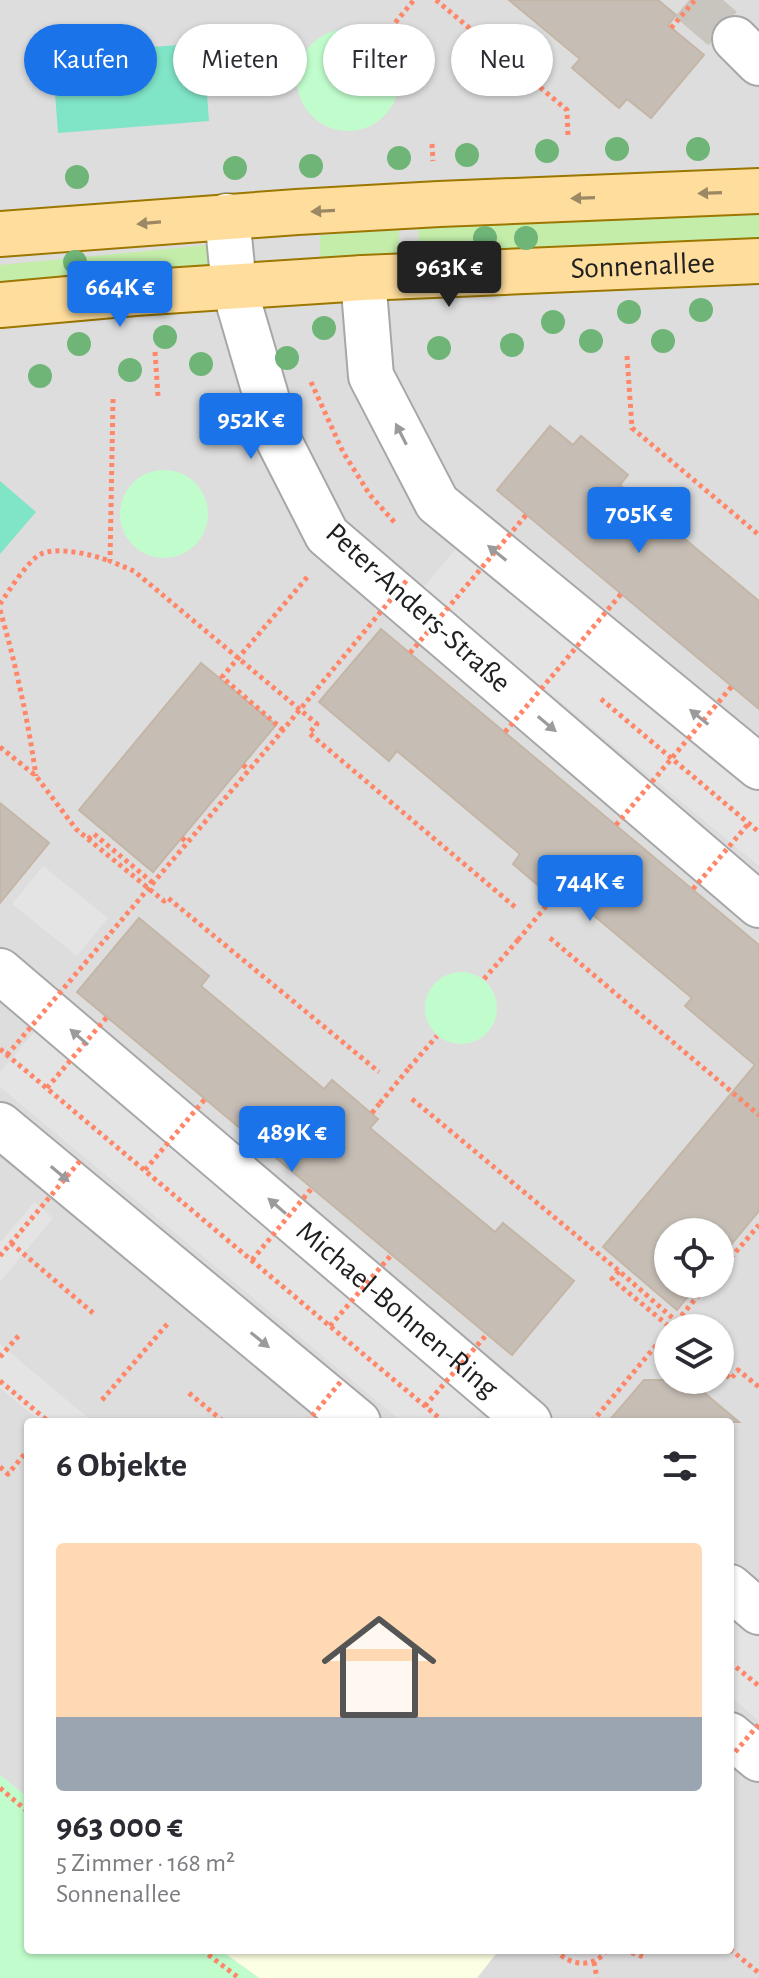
<!DOCTYPE html>
<html lang="de">
<meta charset="utf-8">
<style>
body{margin:0;font-family:"Alegreya Sans",sans-serif;background:#f2f2f3;color:#2b2b33;height:100vh;display:flex;flex-direction:column;font-size:30px;white-space:nowrap}
*{box-sizing:border-box;margin:0}
p{font-size:26px;color:#7c7c81}
.icon{flex:none;width:44px;height:44px;fill:none;stroke:currentColor;stroke-width:2;stroke-linecap:round;stroke-linejoin:round}
.map{position:relative;flex:1;overflow:hidden}
.side{position:absolute;left:24px;top:1418px;width:710px;height:536px;display:flex;flex-direction:column;background:#fff;border-radius:8px;box-shadow:0 2px 6px #0004}
.side>*{flex:none}
.banner{position:absolute;left:24px;top:24px;width:712px;height:72px;display:flex;gap:16px}
.buttons{position:absolute;left:654px;top:1218px;display:grid;gap:16px}
.buttons a{display:grid;place-items:center;width:80px;height:80px;border-radius:50%;background:#fff;box-shadow:0 2px 6px #0004;font-size:40px}
.price{position:absolute;translate:-50% -68px;padding:0 18px;border-radius:8px;background:#1a73e8;color:#fff;font-size:26px;line-height:52px;filter:drop-shadow(0 2px 4px #0008)}
.price::after{content:'';position:absolute;left:50%;top:48px;width:24px;height:18px;margin-left:-12px;background:inherit;clip-path:polygon(0 0,100% 0,50% 100%)}
.price.current{background:#222;color:#fff}
ul{padding:0;list-style:none}
li{display:grid;align-content:center;gap:16px;height:424px;padding:0 32px}
li span{display:grid;place-items:center;height:248px;border-radius:8px;color:#555}
li>.icon{margin-inline-start:auto}
span .icon{width:144px;height:144px;fill:#fffc;stroke-width:1}
li b{font-size:34px}
h2{display:flex;justify-content:space-between;align-items:center;height:96px;padding:0 32px;font-size:34px}
.chip{padding:0 28px;border-radius:36px;background:#fff;box-shadow:0 2px 6px #0004;font-size:28px;line-height:72px}
.chip.current{background:#1a73e8;color:#fff}
.map>svg:first-child{display:block}
</style>
<div class="map">
<svg width="759" height="1978" viewBox="0 0 759 1978">
<rect width="100%" height="100%" fill="#f1eee6"/>
<!-- residential -->
<path fill="#dedddd" fill-rule="evenodd" d="M 0,0 L 759,0 L 759,1978 L 259,1978 L 220,1950 L 730,1950 L 730,1422 L 28,1422 L 28,1798 L 0,1775 ZM 668,1232 L 720,1232 L 720,1284 L 668,1284 ZM 668,1328 L 720,1328 L 720,1380 L 668,1380 Z"/>
<!-- education -->
<path fill="#fcffe1" d="M 220,1950 L 499,1950 L 477,1978 L 259,1978 Z"/>
<!-- grass -->
<path fill="#c4edaa" d="M 759,215 L 759,238 L 419,253 L 418,229 L 569,220 Z
M 399,230 L 399,254 L 320,257 L 320,235 Z
M 208,245 L 210,271 L 0,289 L 0,265 Z"/>
<!-- park -->
<path fill="#c1fdcc" d="M297 80a51 51 0 1 1 102 0a51 51 0 1 1-102 0Z
M120 514a44 44 0 1 1 88 0a44 44 0 1 1-88 0Z
M425 1008a36 36 0 1 1 72 0a36 36 0 1 1-72 0Z
M 0,1775 L 28,1798 L 28,1950 L 220,1950 L 259,1978 L 0,1978 Z"/>
<!-- pitch -->
<path fill="#80e4c7" d="M 203,43 L 209,121 L 58,133 L 52,55 Z
M 0,481 L 36,512 L 0,554 Z"/>
<!-- parking -->
<path fill="#e4e4e4" d="M 463,540 L 759,785 L 759,866 L 423,588 Z
M 43,866 L 108,918 L 77,956 L 12,904 Z
M 35,1031 L 486,1407 L 474,1422 L 402,1422 L 0,1087 L 0,1072 Z
M 34,1202 L 53,1218 L 0,1282 L 0,1243 Z
M 0,1344 L 93,1422 L 41,1422 L 0,1388 Z
M 730,1613 L 759,1637 L 759,1721 L 730,1696 Z"/>
<!-- building -->
<path fill="#c6beb5" stroke="#c4b6a7" stroke-width="2" d="M 509,0 L 658,0 L 676,15 L 668,25 L 704,55 L 651,118 L 627,99 L 619,108 L 572,68 L 580,59 Z
M 550,426 L 573,445 L 581,436 L 628,475 L 620,485 L 759,601 L 759,709 L 497,490 Z
M 381,629 L 759,945 L 759,1211 L 720,1258 L 720,1232 L 668,1232 L 668,1284 L 698,1284 L 677,1310 L 603,1247 L 755,1065 L 685,1006 L 692,998 L 567,893 L 559,903 L 513,864 L 520,854 L 397,751 L 389,761 L 319,702 Z
M 201,663 L 276,725 L 153,872 L 79,810 Z
M 0,803 L 49,843 L 0,903 Z
M 139,918 L 209,976 L 201,986 L 324,1089 L 332,1080 L 378,1119 L 370,1128 L 495,1232 L 503,1223 L 574,1281 L 512,1355 L 77,992 Z
M 644,1380 L 689,1380 L 739,1422 L 608,1422 Z"/>
<g fill="none" stroke-linecap="round" stroke-linejoin="round">
<!-- minor-tunnel -->
<path stroke="#c7c5be" stroke-width="44" stroke-dasharray="44 22" stroke-linecap="butt" d="M 689,0 L 735,39"/>
<defs>
<g id="minor">
<path d="M 735,39 L 759,63"/>
<path d="M 227,216 L 234,287 L 279,441 L 327,535 L 759,905"/>
<path d="M 363,278 L 371,376 L 437,503 L 759,767"/>
<path id="s1" d="M 0,971 L 529,1422"/>
<path d="M 0,1125 L 358,1422"/>
<path d="M 730,1587 L 759,1612"/>
<path d="M 730,1735 L 759,1759"/>
</g>
<g id="major">
<path d="M 0,234 L 297,212 L 439,204 L 759,191"/>
<path id="s2" d="M 0,305 L 135,293 L 363,278 L 759,261"/>
</g>
</defs>
<!-- minor casing -->
<use href="#minor" stroke="#a7a7a7" stroke-width="48"/>
<!-- major casing -->
<use href="#major" stroke="#9c7700" stroke-width="48"/>
<!-- path -->
<path stroke="#ff8769" stroke-width="5" stroke-dasharray="4 4" stroke-linecap="butt" d="M 436,0 L 567,110 L 568,136
M 380,41 L 414,0
M 432,144 L 433,161
M 155,352 L 158,396
M 627,356 L 632,428 L 759,535
M 311,382 L 343,452 L 370,495 L 396,524
M 113,399 L 110,561 L 134,571 L 317,724 L 309,733 L 515,907
M 0,604 C 8,592 29,559 41,554 C 58,546 93,555 110,561
M 0,610 C 16,665 28,720 36,776
M 601,699 L 759,832
M 283,730 L 222,677 L 309,575
M 0,747 L 36,776 L 76,829 L 88,839 L 164,901 L 168,898 L 379,1072
M 243,765 L 249,770
M 182,838 L 188,843
M 88,839 L 94,834 L 153,883
M 547,905 L 554,898
M 550,938 L 759,1115
M 484,979 L 518,940
M 0,1049 L 444,1422
M 409,1068 L 437,1036
M 412,1099 L 619,1271 L 676,1321
M 372,1113 L 380,1103
M 11,1243 L 93,1313
M 720,1270 L 759,1225
M 619,1271 L 612,1279 L 671,1328
M 0,1357 L 21,1333
M 720,1370 L 731,1379 L 738,1370 L 759,1387
M 0,1381 L 49,1422
M 189,1393 L 224,1422
M 102,1400 L 169,1322
M 592,1422 L 668,1331
M 0,1467 L 8,1474 L 28,1450
M 730,1662 L 759,1686
M 0,1788 L 28,1812
M 730,1949 L 759,1973
M 202,1950 L 239,1978
M 555,1950 C 570,1966 594,1969 607,1950
M 624,1950 L 644,1957
M 594,1962 L 597,1978"/>
<!-- minor -->
<use href="#minor" stroke="#fff" stroke-width="44"/>
<!-- major -->
<use href="#major" stroke="#ffde9d" stroke-width="44"/>
<!-- path-bridge -->
<path stroke="#ff8769" stroke-width="5" stroke-dasharray="4 4" stroke-linecap="butt" d="M 671,28 L 695,0
M 410,653 L 526,515
M 505,732 L 621,594
M 616,825 L 732,686
M 693,889 L 749,823
M 518,940 L 547,905
M 7,1055 L 283,730 L 407,580
M 47,1088 L 107,1017
M 380,1103 L 409,1068
M 145,1170 L 205,1099
M 0,1256 L 80,1161
M 252,1260 L 312,1188
M 330,1326 L 392,1254
M 671,1328 L 708,1284
M 425,1406 L 487,1334
M 307,1422 L 343,1379
M 730,1758 L 759,1724"/>
</g>
<!-- trees -->
<g fill="#6fb577">
<circle cx="617" cy="149" r="12"/>
<circle cx="698" cy="149" r="12"/>
<circle cx="547" cy="151" r="12"/>
<circle cx="467" cy="155" r="12"/>
<circle cx="399" cy="158" r="12"/>
<circle cx="311" cy="166" r="12"/>
<circle cx="235" cy="168" r="12"/>
<circle cx="77" cy="177" r="12"/>
<circle cx="485" cy="238" r="12"/>
<circle cx="526" cy="238" r="12"/>
<circle cx="75" cy="262" r="12"/>
<circle cx="701" cy="310" r="12"/>
<circle cx="629" cy="312" r="12"/>
<circle cx="553" cy="322" r="12"/>
<circle cx="324" cy="328" r="12"/>
<circle cx="165" cy="337" r="12"/>
<circle cx="591" cy="341" r="12"/>
<circle cx="663" cy="341" r="12"/>
<circle cx="79" cy="344" r="12"/>
<circle cx="512" cy="345" r="12"/>
<circle cx="439" cy="348" r="12"/>
<circle cx="287" cy="358" r="12"/>
<circle cx="201" cy="364" r="12"/>
<circle cx="130" cy="370" r="12"/>
<circle cx="40" cy="376" r="12"/>
</g>
<!-- one-way arrows -->
<defs><path id="oneway-solid" d="M-6-.8H1V-3.2L6.5 0L1 3.2V.8H-6Z" transform="scale(2)"/></defs>
<g fill="#9b8865">
<use href="#oneway-solid" transform="translate(710 193) rotate(178)"/>
<use href="#oneway-solid" transform="translate(583 198) rotate(178)"/>
<use href="#oneway-solid" transform="translate(323 211) rotate(177)"/>
<use href="#oneway-solid" transform="translate(149 223) rotate(175)"/>
</g>
<g fill="#9b9b9b">
<use href="#oneway-solid" transform="translate(401 434) rotate(-117)"/>
<use href="#oneway-solid" transform="translate(497 553) rotate(-141)"/>
<use href="#oneway-solid" transform="translate(699 717) rotate(-141)"/>
<use href="#oneway-solid" transform="translate(547 724) rotate(40)"/>
<use href="#oneway-solid" transform="translate(79 1037) rotate(-139)"/>
<use href="#oneway-solid" transform="translate(60 1174) rotate(40)"/>
<use href="#oneway-solid" transform="translate(277 1206) rotate(-139)"/>
<use href="#oneway-solid" transform="translate(260 1340) rotate(39)"/>
</g>
<g text-anchor="middle" dominant-baseline="central" stroke-width="6" stroke-linejoin="round" paint-order="stroke">
<!-- street labels -->
<g font-size="30" fill="#202020" stroke="#fff">
<text stroke="none"><textPath href="#s2" startOffset="644">Sonnenallee</textPath></text>
<text transform="translate(418 608) rotate(42)">Peter-Anders-Straße</text>
<text stroke="none"><textPath href="#s1" startOffset="522">Michael-Bohnen-Ring</textPath></text>
</g>
</g>
</svg>
<div class="buttons">
<a><svg class="icon" aria-label="locate" viewBox="0 0 24 24"><circle cx="12" cy="12" r="6"/><path d="M12 2v4M12 18v4M2 12h4M18 12h4"/></svg></a>
<a><svg class="icon" aria-label="layers" viewBox="0 0 24 24"><path d="M12 4l9 5-9 5-9-5zM3 14l9 5 9-5"/></svg></a>
</div>
<b class="price current" style="left:449px;top:309px">963K €</b>
<b class="price" style="left:120px;top:329px">664K €</b>
<b class="price" style="left:251px;top:461px">952K €</b>
<b class="price" style="left:639px;top:555px">705K €</b>
<b class="price" style="left:590px;top:923px">744K €</b>
<b class="price" style="left:292px;top:1174px">489K €</b>
<div class="banner">
<a class="chip current">Kaufen</a>
<a class="chip">Mieten</a>
<a class="chip">Filter</a>
<a class="chip">Neu</a>
</div>
<section class="side">
<h2>6 Objekte<svg class="icon" aria-label="filters" viewBox="0 0 24 24"><path d="M4 7h16M4 17h16"/><circle cx="9" cy="7" r="2"/><circle cx="15" cy="17" r="2"/></svg></h2>
<ul>
<li><span style="background:linear-gradient(#ffd9b3 70%,#9aa5b1 0)"><svg class="icon" aria-label="home" viewBox="0 0 24 24"><path d="M3 11l9-7 9 7M6 9v11h12V9"/></svg></span><div><b>963 000 €</b><p>5 Zimmer · 168 m²</p><p>Sonnenallee</p></div></li>
</ul>
</section>
</div>
